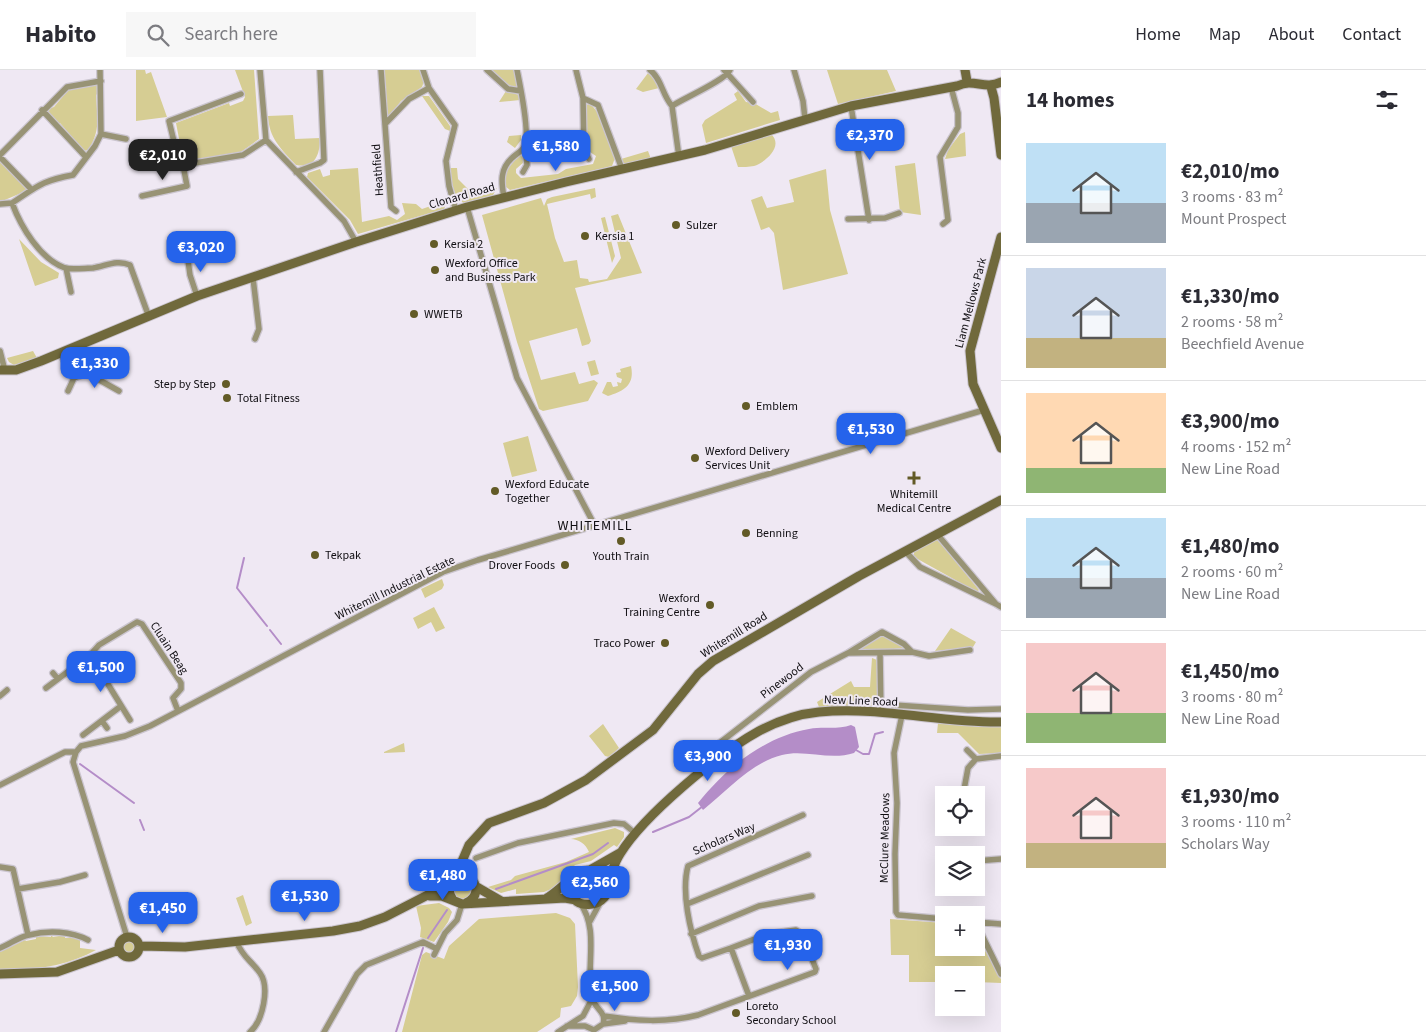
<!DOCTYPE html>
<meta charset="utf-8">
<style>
body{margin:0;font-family:"Source Sans 3",sans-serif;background:#f7f7f7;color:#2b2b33;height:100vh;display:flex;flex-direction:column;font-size:19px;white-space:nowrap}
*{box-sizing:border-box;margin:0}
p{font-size:16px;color:#7c7c81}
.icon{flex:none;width:28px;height:28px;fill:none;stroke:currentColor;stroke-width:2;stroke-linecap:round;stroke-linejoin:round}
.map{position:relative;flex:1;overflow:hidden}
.side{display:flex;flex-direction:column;background:#fff;width:425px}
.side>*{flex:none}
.controls{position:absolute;left:935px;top:716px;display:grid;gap:10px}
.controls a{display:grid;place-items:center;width:50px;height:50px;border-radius:0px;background:#fff;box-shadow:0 5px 20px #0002;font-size:25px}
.price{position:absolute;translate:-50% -42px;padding:0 11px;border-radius:10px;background:#2563eb;color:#fff;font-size:16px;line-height:32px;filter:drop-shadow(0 1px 2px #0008)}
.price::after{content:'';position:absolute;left:50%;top:30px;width:15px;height:11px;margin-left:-8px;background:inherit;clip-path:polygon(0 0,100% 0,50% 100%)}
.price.selected{background:#222;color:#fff}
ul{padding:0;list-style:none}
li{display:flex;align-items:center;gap:15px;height:125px;padding:0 25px}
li+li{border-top:1px solid #e1e1e2}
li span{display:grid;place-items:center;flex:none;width:140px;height:100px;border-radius:0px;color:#555}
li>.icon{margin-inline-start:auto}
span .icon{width:60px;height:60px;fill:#fffc;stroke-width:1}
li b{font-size:21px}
h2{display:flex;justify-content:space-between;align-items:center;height:60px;padding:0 25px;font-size:21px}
header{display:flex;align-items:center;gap:30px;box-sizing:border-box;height:70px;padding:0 25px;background:#fff;border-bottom:1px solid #e1e1e2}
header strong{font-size:24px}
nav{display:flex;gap:28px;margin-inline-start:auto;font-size:18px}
.search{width:350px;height:45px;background:#f7f7f7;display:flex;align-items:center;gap:12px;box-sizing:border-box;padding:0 18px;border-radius:0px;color:#7c7c81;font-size:19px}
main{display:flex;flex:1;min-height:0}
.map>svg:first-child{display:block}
</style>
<header>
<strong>Habito</strong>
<div class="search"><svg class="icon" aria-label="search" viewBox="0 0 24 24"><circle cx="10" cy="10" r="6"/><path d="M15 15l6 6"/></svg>Search here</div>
<nav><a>Home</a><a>Map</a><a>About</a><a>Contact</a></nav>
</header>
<main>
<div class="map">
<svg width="1001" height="962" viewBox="0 0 1001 962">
<rect width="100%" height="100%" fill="#efe8f3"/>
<!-- green -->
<path fill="#d6cd93" d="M 136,0 L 145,0 L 146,4 L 151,2 L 167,47 L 136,51 Z
M 235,0 L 254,0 L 259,69 L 238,84 L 188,90 L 182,84 L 176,53 L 229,33 L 230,36 L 243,31 L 245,27 Z
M 384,0 L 421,0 L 424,11 L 422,17 L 401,31 L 389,46 L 387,45 Z
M 491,0 L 515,0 L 517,18 L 506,14 Z
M 827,0 L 887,0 L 896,21 L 838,34 Z
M 648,3 L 655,10 L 659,18 L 643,22 L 636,19 Z
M 96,14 L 98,15 L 99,22 L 96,25 C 97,46 101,61 88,80 L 84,81 L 60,53 L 57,53 L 48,44 L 48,39 L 54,37 L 69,19 Z
M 506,21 L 519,25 L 520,30 L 499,32 Z
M 738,21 L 746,32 L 754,33 L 771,43 L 778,41 L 780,50 L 706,73 L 702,55 L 705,50 L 737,30 L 734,24 Z
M 422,26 L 429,26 L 450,56 L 450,61 L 445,59 Z
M 590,33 L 598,43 L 615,88 L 612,96 L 510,120 L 506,117 L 506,101 L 519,85 L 523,87 L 524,92 L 516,99 L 516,103 L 521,108 L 558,104 L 566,99 L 593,94 L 596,86 L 587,80 L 585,36 Z
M 293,45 L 295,69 L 320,68 C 320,83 316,99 296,95 C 281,79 269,68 268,46 Z
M 965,62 L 966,86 L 945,89 L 948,80 L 960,64 Z
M 771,64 C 784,76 766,92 754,96 C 749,97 743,97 738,97 L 731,76 Z
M 521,65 L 521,70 L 515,78 L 507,72 L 509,66 Z
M 648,81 L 651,89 L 624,94 L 621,89 Z
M 0,91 L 27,118 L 26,121 L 0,132 Z
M 915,93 L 921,145 L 900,142 L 895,96 Z
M 358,98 L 362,152 L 389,146 L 397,150 L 405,144 L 402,133 L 416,134 L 422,139 L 448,130 L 444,139 L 358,164 L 350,150 L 307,107 L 308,103 L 320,99 L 323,107 L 330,105 L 330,100 Z
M 450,98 L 457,98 L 458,109 L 470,121 L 474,120 L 476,123 L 497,118 L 493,125 L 464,133 C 453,127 451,110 450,98 Z
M 826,99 L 830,140 L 848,204 L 783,220 L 774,163 L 769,157 L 761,160 L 751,130 L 762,126 L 767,138 L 794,132 L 789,110 Z
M 595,118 L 596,127 L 591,129 L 590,124 L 547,134 L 555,168 L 564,192 L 577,190 L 580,208 L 588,209 L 589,212 L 607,209 L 621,188 L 611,146 L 618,144 L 642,203 L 575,218 L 591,271 L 589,274 L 582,276 L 577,258 L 529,271 L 541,310 L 575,302 L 579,314 L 594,310 L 598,313 L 588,331 L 543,341 L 539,339 L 517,272 L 482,145 L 541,128 L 544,136 L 547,129 L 552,127 Z
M 605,147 L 615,186 L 612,193 L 601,148 Z
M 19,169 L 41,192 L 59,203 L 58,208 L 35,216 Z
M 33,281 L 37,288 L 14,295 L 9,292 L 7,288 Z
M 595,290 L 599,304 L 591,306 L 587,292 Z
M 631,296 C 635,315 624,321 608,326 L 602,323 L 607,312 L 611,312 L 613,317 L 618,316 L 617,312 L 621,313 L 622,309 L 617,307 L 616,303 L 621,302 L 620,299 Z
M 528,366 L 537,401 L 512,407 L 503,373 Z
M 934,470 L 938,470 L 979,520 L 977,522 L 914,487 L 914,481 Z
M 442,509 L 444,515 L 442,519 L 425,528 L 421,519 Z
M 434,537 L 445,558 L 436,562 L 431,552 L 418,559 L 413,548 Z
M 951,558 L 976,572 L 973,577 L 935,581 Z
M 881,566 L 887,567 L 905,578 L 859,582 L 857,580 Z
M 872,588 L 877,590 L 877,636 L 819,637 L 817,632 L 851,611 L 854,617 L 870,617 Z
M 938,653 L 984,657 L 1001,656 L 1001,683 L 979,684 L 958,663 L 937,663 Z
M 603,654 L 619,678 L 609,687 L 605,686 L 589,666 Z
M 404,673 L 405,682 L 384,683 L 384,682 Z
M 615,758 L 624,762 L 624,767 L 617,777 L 614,775 L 591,791 L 575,795 L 554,818 L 544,822 L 516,824 L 516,819 L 501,823 L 488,817 L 511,810 L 515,806 L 566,792 L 589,782 C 586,774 578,769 571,769 Z
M453 820a9 9 0 1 1 18 0a9 9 0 1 1-18 0Z
M 243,825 L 252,853 L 246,856 L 236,828 Z
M 439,833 L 449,838 L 452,842 L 448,852 L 434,872 L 420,867 L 421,858 L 416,836 Z
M 556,843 L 570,848 L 575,854 L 578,917 L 577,926 L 571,936 L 561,938 L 560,947 L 537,962 L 402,962 L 422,885 L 426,882 L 444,889 L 449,876 L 479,849 Z
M 890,849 L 944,853 L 944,878 L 976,878 L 976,864 L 1001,909 L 1001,913 L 976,912 L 976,905 L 944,905 L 944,912 L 909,912 L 909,885 L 891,885 Z
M 51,865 L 53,867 L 65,865 L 65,868 L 75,868 L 76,866 L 80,869 L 80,878 L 96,880 C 68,896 32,901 0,899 L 0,882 L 25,870 L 26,871 L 36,869 L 36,866 L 51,867 Z
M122 877a7 7 0 1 1 14 0a7 7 0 1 1-14 0Z"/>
<!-- water -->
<path fill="#b48dc8" d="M 851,655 L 855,657 L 859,677 L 854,683 C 830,691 805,679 782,685 C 752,692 727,721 703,740 L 698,733 C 726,698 764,667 809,659 C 823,656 838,660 851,655 Z"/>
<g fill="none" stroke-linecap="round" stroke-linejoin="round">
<!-- stream -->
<path stroke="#b48dc8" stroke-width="2" d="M 244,488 L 237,518 L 267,556
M 270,560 L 281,574
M 856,680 L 863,684 L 869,684 L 875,664 L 883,662
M 80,694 L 134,733
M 140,750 L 144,760
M 653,762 L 689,747 L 703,736
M 496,819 L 593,784 L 608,773
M 428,868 L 447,840
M 396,962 L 423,878"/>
<defs>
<path id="street" d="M 100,0 L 101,64 L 95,76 L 73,105 C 41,111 38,116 12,133 C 21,157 40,189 65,198 C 72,200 86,198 93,198 C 106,196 117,189 130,195 L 149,247
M 260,0 L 266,70 L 344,151 L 356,172
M 381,0 L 391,137 L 396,141
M 423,0 L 429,18 L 455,55 L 446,91 L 449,116 L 456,141
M 487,0 L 508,19 L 521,21
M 576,0 L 583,28 L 598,35 L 622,99
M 650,0 C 662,9 662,25 672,36
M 724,0 L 753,32
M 794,0 L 803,31 L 805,49
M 241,24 L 169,51 L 176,80 L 183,95 L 243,85 L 266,70
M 583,28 L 584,80 L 589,89
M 851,36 L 869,150
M 42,40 L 85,86
M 385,54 L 409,29 L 429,18
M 101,64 L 126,69
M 0,85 L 67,17 L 101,11
M 0,87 L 31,119
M 679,87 L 672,36 C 684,28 726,10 730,0
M 296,102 L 320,93 L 324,90 L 320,0
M 523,102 L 527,95 L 525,77
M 142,126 L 187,116 L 183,95
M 504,127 C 501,112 500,99 512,88 C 516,84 522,81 524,77 C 531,66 520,15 517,0
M 0,134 L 12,133
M 467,137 L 517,308 L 595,456
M 848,149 L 885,148 L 899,143
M 943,154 L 948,150 L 940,87 L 958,57 L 958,43 L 951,17
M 187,183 L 190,205 L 197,226
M 66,198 L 71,222
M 253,208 L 259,259 L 255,269
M 0,281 L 5,301
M 60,283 L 74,308
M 74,308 L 87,303 L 119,321
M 68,321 L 74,308
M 937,464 L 996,534 L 1001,537
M 905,481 L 920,497 L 996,534
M 848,583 L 882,562 L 904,574 L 912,582
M 880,584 L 881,643
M 90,585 L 130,650
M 53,603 L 58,609
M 46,618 L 90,585 L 99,575 L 137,552 L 142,554 L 181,613 L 181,619 L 173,628 L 178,641
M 0,626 L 7,620
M 894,635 L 968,640 L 1001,639
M 902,645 L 894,683 L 897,733 L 895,784 L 896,842 L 898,845 L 944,849
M 102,651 L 107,658
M 83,665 L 121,636
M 967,680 L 976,689
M 695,692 L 811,602 L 848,583 L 912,582 L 929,586 L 970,580
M 0,715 L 65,682 L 76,682
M 963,725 L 968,698 L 976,689 L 1001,686
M 476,788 L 518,773 L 614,753 L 624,754 L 636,764
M 976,791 L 1001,789
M 0,797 L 13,799 L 28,865
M 18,819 L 60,812 L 85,805
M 580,833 C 600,860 585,898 592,928 C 595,939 607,942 603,954
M 687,834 L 808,785
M 976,852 L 1001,854
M 589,853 L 600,833
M 976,853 L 1001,904
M 691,864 L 759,836 L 812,826
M 127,867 L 73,692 L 76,682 L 81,676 L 125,666 L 150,656 L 443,502 L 478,490 L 984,340
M 236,871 C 244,889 250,889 260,903 C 270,917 263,951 250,962
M 0,878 C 10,874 19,867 29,865 C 48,860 71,861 88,870
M 731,878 L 702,888 L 699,886 C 690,861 681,822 688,796 L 803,745
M 434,885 L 445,863 L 457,850 L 462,834
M 604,946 C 636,951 666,953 698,945 L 815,902 L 816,899 L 802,864 L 796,860 L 768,864 L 731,878 L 749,926
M 567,956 L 585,956 L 594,960 L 603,954 L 625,951
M 324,962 L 357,904 L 366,895 L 423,872 L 437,879
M 558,962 L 583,946 L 592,929"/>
<path id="secondary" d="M 965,0 L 967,11
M 991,17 L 994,28 L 1001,85
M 1001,167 L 970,281 L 973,314 L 1001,378
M 0,300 L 16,300 L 41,291 L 197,226 L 356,172 L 467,137 L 566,112 L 705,80 L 851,36 L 957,16 C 974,8 984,20 1001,12
M 590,800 L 620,783
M 454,810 L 469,775 L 489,753 L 544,733 L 586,710 L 653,660 L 698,604 L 713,591 L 859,506 L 1001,430
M 606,815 C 611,805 614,793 620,784 C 644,745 719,683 759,661 C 778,651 798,644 819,642 C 880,636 941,653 1001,652
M 475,816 L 501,831
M 430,826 L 442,826 L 462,834 L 565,828 L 576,830
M 547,828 C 559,821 577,800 589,800 C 595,800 602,804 605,810 C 620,840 557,846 574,808
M 453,830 C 437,807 477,798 476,821 C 475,827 471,831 466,833
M119 877a10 10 0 1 1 20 0a10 10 0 1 1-20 0Z
M 140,876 L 185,877 L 333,861 L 360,856 L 385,847 L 451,813
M 0,904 L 57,902 L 119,880"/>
</defs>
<!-- street casing -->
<use href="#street" stroke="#cbc5cf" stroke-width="8"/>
<!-- secondary casing -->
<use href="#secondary" stroke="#cbc5cf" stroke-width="11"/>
<!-- street -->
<use href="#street" stroke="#989375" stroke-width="5.5"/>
<!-- secondary -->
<use href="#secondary" stroke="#70693c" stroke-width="9"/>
</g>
<!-- markers -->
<g fill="#625a26" stroke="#efe8f3" stroke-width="2">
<circle cx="676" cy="155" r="5"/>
<circle cx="585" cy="166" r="5"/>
<circle cx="434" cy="174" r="5"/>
<circle cx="435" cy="200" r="5"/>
<circle cx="414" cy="244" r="5"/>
<circle cx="226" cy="314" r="5"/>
<circle cx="227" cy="328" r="5"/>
<circle cx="746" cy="336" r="5"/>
<circle cx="695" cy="388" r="5"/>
<path d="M911.5 400.5h5v5h5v5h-5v5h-5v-5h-5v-5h5z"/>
<circle cx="495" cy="421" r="5"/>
<circle cx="746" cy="463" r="5"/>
<circle cx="621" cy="471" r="5"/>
<circle cx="315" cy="485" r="5"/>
<circle cx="565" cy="495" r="5"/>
<circle cx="710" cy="535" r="5"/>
<circle cx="665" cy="573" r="5"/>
<circle cx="736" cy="943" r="5"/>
</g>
<g text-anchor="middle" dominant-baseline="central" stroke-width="4" stroke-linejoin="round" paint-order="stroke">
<!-- street labels -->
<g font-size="12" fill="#100e12" stroke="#efe8f3">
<text transform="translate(378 100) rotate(-94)">Heathfield</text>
<text transform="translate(462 126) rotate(-16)">Clonard Road</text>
<text transform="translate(971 233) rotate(-75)">Liam Mellows Park</text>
<text transform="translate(395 518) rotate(-26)">Whitemill Industrial Estate</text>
<text transform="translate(734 565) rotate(-32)">Whitemill Road</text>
<text transform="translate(169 578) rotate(57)">Cluain Beag</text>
<text transform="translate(782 611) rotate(-37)">Pinewood</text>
<text transform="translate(861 631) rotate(2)">New Line Road</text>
<text transform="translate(885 768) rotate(-89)">McClure Meadows</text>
<text transform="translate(724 769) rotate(-23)">Scholars Way</text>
</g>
<!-- poi labels -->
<g font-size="12" fill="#100e12" stroke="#efe8f3" text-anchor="start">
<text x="686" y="155">Sulzer</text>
<text x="595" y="166">Kersia 1</text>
<text x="444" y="174">Kersia 2</text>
<text x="445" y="193">Wexford Office<tspan x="445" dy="14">and Business Park</tspan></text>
<text x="424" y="244">WWETB</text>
<text x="216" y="314" text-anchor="end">Step by Step</text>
<text x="237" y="328">Total Fitness</text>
<text x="756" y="336">Emblem</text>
<text x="705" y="381">Wexford Delivery<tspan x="705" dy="14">Services Unit</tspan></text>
<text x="505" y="414">Wexford Educate<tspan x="505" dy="14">Together</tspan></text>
<text x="914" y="424" text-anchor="middle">Whitemill<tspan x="914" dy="14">Medical Centre</tspan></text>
<text x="756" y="463">Benning</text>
<text x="325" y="485">Tekpak</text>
<text x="621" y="486" text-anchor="middle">Youth Train</text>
<text x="555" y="495" text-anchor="end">Drover Foods</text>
<text x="700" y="528" text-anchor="end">Wexford<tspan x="700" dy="14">Training Centre</tspan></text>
<text x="655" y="573" text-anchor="end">Traco Power</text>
<text x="746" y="936">Loreto<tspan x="746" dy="14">Secondary School</tspan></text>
</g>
<!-- neighbourhood labels -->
<g font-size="14" letter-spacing="1" fill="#100e12" stroke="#efe8f3">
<text x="595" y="456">WHITEMILL</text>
</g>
</g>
</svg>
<div class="controls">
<a><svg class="icon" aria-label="locate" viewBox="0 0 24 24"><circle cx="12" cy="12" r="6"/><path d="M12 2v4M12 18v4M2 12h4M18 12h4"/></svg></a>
<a><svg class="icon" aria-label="layers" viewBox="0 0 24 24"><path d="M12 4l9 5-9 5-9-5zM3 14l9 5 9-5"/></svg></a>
<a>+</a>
<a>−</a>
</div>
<b class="price" style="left:870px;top:91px">€2,370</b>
<b class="price" style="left:556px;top:102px">€1,580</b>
<b class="price selected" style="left:163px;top:111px">€2,010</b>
<b class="price" style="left:201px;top:203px">€3,020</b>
<b class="price" style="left:95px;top:319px">€1,330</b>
<b class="price" style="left:871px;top:385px">€1,530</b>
<b class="price" style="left:101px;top:623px">€1,500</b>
<b class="price" style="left:708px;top:712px">€3,900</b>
<b class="price" style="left:443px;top:831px">€1,480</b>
<b class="price" style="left:595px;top:838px">€2,560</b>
<b class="price" style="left:305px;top:852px">€1,530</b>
<b class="price" style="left:163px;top:864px">€1,450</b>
<b class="price" style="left:788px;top:901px">€1,930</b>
<b class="price" style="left:615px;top:942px">€1,500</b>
</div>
<section class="side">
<h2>14 homes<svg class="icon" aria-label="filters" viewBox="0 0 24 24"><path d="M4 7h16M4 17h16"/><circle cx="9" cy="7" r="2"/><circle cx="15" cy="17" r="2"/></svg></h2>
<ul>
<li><span style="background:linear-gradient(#bfe0f5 60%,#9aa5b1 0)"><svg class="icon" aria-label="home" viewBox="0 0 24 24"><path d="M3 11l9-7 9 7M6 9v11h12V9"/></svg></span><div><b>€2,010/mo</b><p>3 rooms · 83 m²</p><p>Mount Prospect</p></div></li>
<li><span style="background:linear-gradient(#c9d6e8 70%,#c2b280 0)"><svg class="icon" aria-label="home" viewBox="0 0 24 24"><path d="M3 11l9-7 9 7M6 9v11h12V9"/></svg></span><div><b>€1,330/mo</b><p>2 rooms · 58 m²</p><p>Beechfield Avenue</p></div></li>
<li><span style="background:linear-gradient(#ffd9b3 75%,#8fb573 0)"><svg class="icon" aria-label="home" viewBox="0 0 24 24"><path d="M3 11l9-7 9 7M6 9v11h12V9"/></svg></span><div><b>€3,900/mo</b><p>4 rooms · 152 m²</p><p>New Line Road</p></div></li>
<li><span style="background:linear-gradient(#bfe0f5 60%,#9aa5b1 0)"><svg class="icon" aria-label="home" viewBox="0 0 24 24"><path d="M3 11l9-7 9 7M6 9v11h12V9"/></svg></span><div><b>€1,480/mo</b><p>2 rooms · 60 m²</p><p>New Line Road</p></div></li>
<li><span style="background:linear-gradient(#f6c9c9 70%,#8fb573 0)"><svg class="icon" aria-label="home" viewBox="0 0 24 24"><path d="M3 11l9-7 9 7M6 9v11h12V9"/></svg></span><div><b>€1,450/mo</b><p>3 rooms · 80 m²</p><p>New Line Road</p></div></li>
<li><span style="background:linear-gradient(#f6c9c9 75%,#c2b280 0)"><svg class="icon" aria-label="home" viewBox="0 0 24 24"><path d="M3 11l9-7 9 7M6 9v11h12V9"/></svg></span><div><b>€1,930/mo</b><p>3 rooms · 110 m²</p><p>Scholars Way</p></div></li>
</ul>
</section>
</main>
